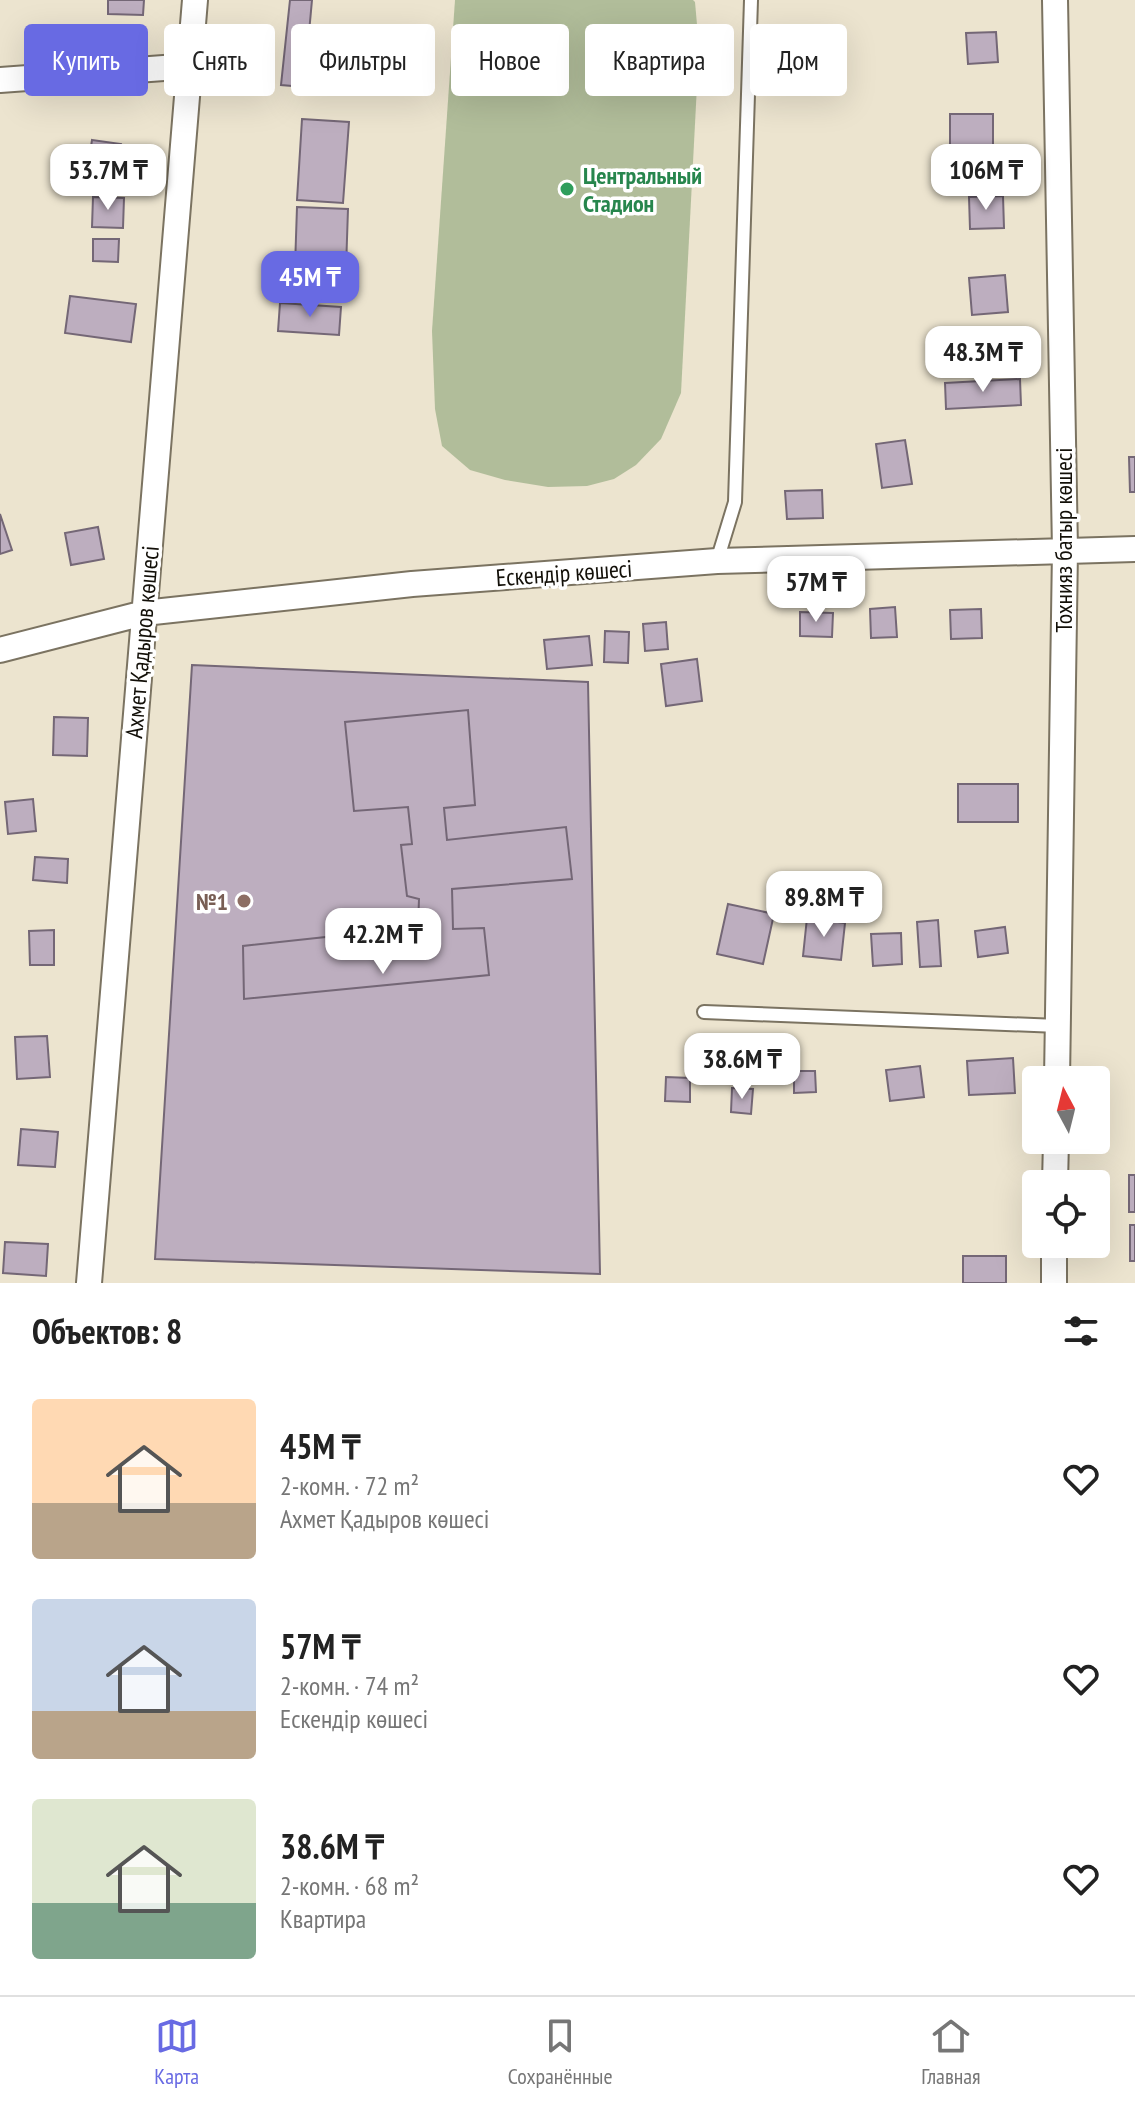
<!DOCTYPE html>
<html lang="ru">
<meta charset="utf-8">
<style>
body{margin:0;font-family:"PT Sans Narrow",sans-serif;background:#f2f2f2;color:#222;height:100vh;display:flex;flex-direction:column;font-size:30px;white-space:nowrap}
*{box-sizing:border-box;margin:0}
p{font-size:26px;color:#767676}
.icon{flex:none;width:44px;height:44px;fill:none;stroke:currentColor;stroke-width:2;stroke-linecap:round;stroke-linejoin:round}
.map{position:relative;height:1283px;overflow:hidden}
.panel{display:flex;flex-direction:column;background:#fff;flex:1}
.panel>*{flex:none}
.hud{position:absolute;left:24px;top:24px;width:1088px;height:72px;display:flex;gap:16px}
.needle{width:52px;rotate:353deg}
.controls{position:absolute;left:1022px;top:1066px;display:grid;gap:16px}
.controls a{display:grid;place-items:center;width:88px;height:88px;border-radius:8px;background:#fff;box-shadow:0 8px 32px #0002;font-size:40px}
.price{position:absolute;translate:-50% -68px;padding:0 18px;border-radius:16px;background:#fff;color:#222;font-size:26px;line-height:52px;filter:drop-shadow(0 2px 4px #0008)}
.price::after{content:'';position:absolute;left:50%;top:48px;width:24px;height:18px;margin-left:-12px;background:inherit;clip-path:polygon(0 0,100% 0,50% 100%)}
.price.selected{background:#686ae3;color:#fff}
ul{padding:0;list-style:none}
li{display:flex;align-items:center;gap:24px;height:200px;padding:0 32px}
li span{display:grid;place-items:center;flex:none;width:224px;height:160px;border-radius:8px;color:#555}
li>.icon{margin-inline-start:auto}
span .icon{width:96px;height:96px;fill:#fffc;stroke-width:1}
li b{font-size:34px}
h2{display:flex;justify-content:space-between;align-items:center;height:96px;padding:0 32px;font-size:34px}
.tag{padding:0 28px;border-radius:8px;background:#fff;box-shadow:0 8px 32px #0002;font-size:28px;line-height:72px}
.tag.selected{background:#686ae3;color:#fff}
.tabs{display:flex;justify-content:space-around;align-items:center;height:112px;border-top:2px solid #e0e0e0;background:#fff;font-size:22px;color:#767676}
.tabs a{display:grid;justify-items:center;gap:4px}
.tabs .selected{color:#686ae3}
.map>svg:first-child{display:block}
</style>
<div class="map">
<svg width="1135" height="1283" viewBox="0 0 1135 1283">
<rect width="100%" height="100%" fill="#ece4cf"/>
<!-- green -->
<path fill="#b1bd9a" d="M 455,0 L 693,0 L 695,2 L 699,47 L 681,393 L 661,439 L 636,465 L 614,479 L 587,486 L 548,487 L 505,480 L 470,470 L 442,446 L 435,409 L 432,331 Z"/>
<!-- building -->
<path fill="#bdaebf" stroke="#746776" stroke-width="2" d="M 108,0 L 144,0 L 143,15 L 108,14 Z
M 290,0 L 312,0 L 304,87 L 281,85 Z
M 996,32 L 998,62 L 968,64 L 966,33 Z
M 950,114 L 993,114 L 993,149 L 950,148 Z
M 302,119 L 349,122 L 343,203 L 297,200 Z
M 92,140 L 121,144 L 116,183 L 86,179 Z
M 1003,196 L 1004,228 L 970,229 L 969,197 Z
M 93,197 L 124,198 L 123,228 L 92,227 Z
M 297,207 L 348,209 L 345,299 L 294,297 Z
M 93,239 L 119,239 L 118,262 L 93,261 Z
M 1005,275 L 1008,312 L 972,315 L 969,278 Z
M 70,296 L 136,304 L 131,342 L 65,333 Z
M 280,303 L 341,307 L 339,335 L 278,331 Z
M 1020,379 L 1021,405 L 946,409 L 945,383 Z
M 905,440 L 912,484 L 882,488 L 876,444 Z
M 1129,457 L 1135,457 L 1135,492 L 1130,492 Z
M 822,490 L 823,518 L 787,519 L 785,491 Z
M 0,514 L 12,550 L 0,554 Z
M 98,527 L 104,559 L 71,565 L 65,533 Z
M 895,607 L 897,637 L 871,638 L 870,609 Z
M 981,609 L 982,638 L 951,639 L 950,610 Z
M 800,612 L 833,613 L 832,637 L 800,636 Z
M 666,622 L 668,649 L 645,651 L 643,624 Z
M 605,631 L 629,632 L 628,663 L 604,662 Z
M 589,636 L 592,665 L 547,669 L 544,640 Z
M 697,659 L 702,701 L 666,706 L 661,664 Z
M 192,665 L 588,682 L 600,1274 L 155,1259 Z
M 468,710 L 475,805 L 444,808 L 447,840 L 566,827 L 572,879 L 452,889 L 453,929 L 484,928 L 489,975 L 244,999 L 243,946 L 418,927 L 419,899 L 407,896 L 401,845 L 412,844 L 408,807 L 354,811 L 345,722 Z
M 54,717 L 88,718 L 87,756 L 53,755 Z
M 958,784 L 1018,784 L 1018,822 L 958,822 Z
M 33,799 L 36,831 L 8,834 L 5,802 Z
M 35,857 L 68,859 L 67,883 L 33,880 Z
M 728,904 L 774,914 L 763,964 L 717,954 Z
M 807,918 L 845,923 L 841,960 L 803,956 Z
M 938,920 L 941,966 L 920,967 L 917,922 Z
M 1005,927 L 1008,953 L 978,957 L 975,931 Z
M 54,930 L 54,965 L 30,965 L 29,931 Z
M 901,933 L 902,964 L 873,966 L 871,934 Z
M 47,1036 L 50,1077 L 17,1079 L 15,1037 Z
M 1013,1058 L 1015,1093 L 969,1095 L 967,1061 Z
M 920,1066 L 924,1097 L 890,1101 L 886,1070 Z
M 794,1071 L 815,1071 L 816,1092 L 794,1093 Z
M 666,1077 L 690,1078 L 690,1102 L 665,1101 Z
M 732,1088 L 753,1089 L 751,1114 L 731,1112 Z
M 21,1129 L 58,1132 L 55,1167 L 18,1165 Z
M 1129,1175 L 1135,1175 L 1135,1212 L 1129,1212 Z
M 1130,1225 L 1135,1225 L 1135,1261 L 1130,1261 Z
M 5,1242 L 48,1244 L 46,1276 L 3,1273 Z
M 963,1256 L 1006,1256 L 1006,1283 L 963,1283 Z"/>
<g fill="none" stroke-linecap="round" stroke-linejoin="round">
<defs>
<path id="lane" d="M 717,561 L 735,502 L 751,0
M 704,1012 L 1058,1026"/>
<path id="street" d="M 1055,0 L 1065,550 L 1057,1080
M 0,80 L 191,66
M 0,650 L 144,613 L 412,584 L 717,561 L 1135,549
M 1055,1184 L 1056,1140
M 89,1283 L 195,0
M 1054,1283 L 1054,1244"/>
</defs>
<!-- lane casing -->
<use href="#lane" stroke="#7b7361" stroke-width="16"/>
<!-- street casing -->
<use href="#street" stroke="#7b7361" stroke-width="28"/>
<!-- lane -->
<use href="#lane" stroke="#fff" stroke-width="12"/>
<!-- street -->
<use href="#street" stroke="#fff" stroke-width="24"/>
</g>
<!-- markers -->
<circle fill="#2e9e5b" stroke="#fff" stroke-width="3" cx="567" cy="189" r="8"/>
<circle fill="#8d6e63" stroke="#fff" stroke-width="3" cx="244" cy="901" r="8"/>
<g text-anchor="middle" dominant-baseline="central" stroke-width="7" stroke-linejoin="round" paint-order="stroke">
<!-- leisure labels -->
<g font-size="24" font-weight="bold" fill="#27864d" stroke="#fff" text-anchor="start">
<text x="583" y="175">Центральный<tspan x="583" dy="28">Стадион</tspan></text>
</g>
<!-- street labels -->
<g font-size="24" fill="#120f08" stroke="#fff">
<text transform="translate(1063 540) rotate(-90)">Тохнияз батыр көшесі</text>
<text transform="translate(564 573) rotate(-4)">Ескендір көшесі</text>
<text transform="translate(142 642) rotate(-85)">Ахмет Қадыров көшесі</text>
</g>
<!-- education labels -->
<g font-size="24" font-weight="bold" fill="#785e54" stroke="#fff" text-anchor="end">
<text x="228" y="901">№1</text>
</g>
</g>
</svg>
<div class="controls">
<a><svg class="needle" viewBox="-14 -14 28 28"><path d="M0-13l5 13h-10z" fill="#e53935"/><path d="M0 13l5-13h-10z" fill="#767676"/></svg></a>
<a><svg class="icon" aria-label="locate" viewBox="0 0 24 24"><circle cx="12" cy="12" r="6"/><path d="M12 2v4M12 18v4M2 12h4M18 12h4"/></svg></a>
</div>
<b class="price" style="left:108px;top:212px">53.7M ₸</b>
<b class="price" style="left:986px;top:212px">106M ₸</b>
<b class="price selected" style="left:310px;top:319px">45M ₸</b>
<b class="price" style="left:983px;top:394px">48.3M ₸</b>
<b class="price" style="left:816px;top:624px">57M ₸</b>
<b class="price" style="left:824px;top:939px">89.8M ₸</b>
<b class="price" style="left:383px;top:976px">42.2M ₸</b>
<b class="price" style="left:742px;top:1101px">38.6M ₸</b>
<div class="hud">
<a class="tag selected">Купить</a>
<a class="tag">Снять</a>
<a class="tag">Фильтры</a>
<a class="tag">Новое</a>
<a class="tag">Квартира</a>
<a class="tag">Дом</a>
</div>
</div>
<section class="panel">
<h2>Объектов: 8<svg class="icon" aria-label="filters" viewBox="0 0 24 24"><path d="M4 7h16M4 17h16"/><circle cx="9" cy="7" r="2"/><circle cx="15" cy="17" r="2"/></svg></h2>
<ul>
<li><span style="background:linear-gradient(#ffd9b3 65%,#b9a48a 0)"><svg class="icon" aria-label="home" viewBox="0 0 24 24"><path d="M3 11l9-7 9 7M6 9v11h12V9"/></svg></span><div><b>45M ₸</b><p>2-комн. · 72 m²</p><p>Ахмет Қадыров көшесі</p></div><svg class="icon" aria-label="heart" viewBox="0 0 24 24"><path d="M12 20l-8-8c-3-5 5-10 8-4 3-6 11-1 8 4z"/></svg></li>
<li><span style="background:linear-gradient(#c9d6e8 70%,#b9a48a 0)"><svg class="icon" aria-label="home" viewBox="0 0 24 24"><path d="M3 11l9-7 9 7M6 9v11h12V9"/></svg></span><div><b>57M ₸</b><p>2-комн. · 74 m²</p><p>Ескендір көшесі</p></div><svg class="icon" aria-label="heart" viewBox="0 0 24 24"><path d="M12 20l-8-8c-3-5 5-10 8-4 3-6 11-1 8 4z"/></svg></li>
<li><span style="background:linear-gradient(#dfe7d0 65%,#7fa58c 0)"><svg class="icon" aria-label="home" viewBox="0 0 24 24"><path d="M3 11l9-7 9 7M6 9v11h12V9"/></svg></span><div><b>38.6M ₸</b><p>2-комн. · 68 m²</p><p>Квартира</p></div><svg class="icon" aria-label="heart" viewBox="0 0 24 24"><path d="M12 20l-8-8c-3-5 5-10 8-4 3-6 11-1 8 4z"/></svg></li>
</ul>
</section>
<nav class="tabs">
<a class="selected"><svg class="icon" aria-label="map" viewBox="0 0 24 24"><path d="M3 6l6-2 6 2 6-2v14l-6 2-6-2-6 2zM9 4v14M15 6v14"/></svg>Карта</a>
<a><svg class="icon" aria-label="saved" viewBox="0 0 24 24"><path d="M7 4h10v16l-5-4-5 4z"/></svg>Сохранённые</a>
<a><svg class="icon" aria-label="home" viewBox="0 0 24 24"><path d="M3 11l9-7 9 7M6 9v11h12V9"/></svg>Главная</a>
</nav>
